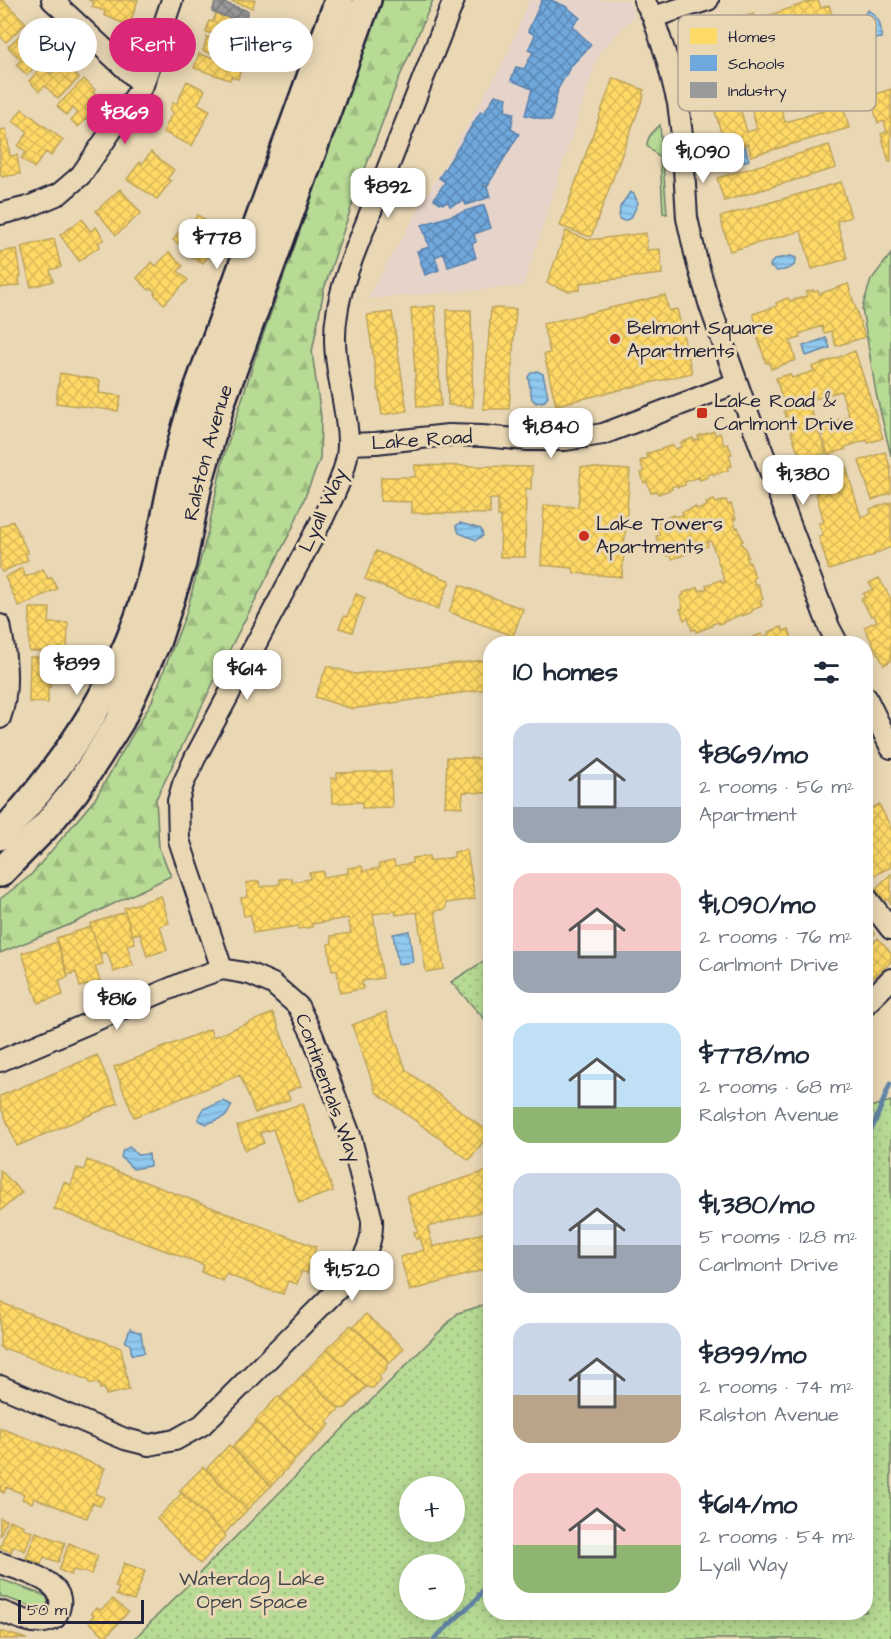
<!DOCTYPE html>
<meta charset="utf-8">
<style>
body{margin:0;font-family:"Architects Daughter",sans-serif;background:#f2f2f3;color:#1f2937;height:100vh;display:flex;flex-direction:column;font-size:22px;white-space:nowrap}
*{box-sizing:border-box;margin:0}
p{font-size:20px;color:#747a83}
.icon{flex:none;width:33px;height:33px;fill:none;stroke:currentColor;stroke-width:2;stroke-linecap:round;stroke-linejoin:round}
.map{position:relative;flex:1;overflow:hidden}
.panel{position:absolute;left:483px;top:636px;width:390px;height:984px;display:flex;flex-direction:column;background:#fff;border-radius:24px;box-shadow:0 3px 15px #0003}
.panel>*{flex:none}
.banner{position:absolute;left:18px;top:18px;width:375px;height:54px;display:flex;gap:12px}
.buttons{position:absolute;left:399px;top:1476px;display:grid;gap:12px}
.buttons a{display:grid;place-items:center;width:66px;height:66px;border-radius:50%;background:#fff;box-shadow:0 3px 15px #0003;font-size:30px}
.scale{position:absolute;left:18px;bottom:15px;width:126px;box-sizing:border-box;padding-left:6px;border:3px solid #22223b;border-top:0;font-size:16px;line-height:21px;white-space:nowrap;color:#22223b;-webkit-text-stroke:4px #ead8b5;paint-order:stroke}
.price{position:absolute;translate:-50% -51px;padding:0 14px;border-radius:12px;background:#fff;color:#222;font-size:20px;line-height:39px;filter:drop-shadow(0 2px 3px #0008)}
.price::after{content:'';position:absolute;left:50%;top:36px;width:18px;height:14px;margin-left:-9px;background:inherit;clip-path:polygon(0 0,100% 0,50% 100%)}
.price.active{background:#db2777;color:#fff}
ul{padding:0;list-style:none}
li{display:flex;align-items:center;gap:18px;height:150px;padding:0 30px}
li span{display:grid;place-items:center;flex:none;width:168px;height:120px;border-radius:18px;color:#555}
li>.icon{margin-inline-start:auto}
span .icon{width:72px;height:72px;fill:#fffc;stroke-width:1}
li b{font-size:26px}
h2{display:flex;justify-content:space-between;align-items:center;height:72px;padding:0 30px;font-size:26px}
.pill{padding:0 21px;border-radius:27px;background:#fff;box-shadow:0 3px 15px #0003;font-size:21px;line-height:54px}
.pill.active{background:#db2777;color:#fff}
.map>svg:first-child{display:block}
</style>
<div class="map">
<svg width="891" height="1639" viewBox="0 0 891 1639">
<defs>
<pattern id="forest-firs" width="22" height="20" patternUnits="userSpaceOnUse" patternTransform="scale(1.5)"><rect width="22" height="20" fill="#b7da94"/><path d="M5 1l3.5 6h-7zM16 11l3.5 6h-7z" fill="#9dbb80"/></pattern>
<pattern id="park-dots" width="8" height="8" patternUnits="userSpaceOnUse" patternTransform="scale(1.5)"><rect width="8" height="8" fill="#b7da94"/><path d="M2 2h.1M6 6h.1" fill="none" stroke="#9dbb80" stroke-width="1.8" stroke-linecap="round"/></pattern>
<pattern id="water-rules" width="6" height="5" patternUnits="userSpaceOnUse" patternTransform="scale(1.5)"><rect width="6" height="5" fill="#90c9ef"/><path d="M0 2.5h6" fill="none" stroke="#7cacce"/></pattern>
<pattern id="homes-cross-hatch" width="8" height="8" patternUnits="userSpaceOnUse" patternTransform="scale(1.5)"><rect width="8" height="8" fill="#ffd966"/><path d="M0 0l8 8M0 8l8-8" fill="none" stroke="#daba59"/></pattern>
<pattern id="schools-cross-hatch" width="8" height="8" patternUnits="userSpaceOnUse" patternTransform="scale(1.5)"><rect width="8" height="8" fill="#6fa8dc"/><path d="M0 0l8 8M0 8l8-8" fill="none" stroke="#5b88b4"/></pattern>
<pattern id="industry-cross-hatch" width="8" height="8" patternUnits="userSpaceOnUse" patternTransform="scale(1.5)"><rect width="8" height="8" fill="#999"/><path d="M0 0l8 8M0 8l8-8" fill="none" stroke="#7c7c7e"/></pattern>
</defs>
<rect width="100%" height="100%" fill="#ead8b5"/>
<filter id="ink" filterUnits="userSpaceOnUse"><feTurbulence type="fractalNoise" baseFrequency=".0167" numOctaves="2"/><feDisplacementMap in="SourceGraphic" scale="12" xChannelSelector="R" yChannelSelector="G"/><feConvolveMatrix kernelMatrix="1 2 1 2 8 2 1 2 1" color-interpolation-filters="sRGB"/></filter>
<g filter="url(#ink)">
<!-- built -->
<path fill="#e6d4ca" d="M 529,0 L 628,0 L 635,15 L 599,53 L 523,286 L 367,299 L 507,56 Z"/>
<!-- green -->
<path fill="#b7da94" stroke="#6c7e68" stroke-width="1.5" d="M 660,125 L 667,214 L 663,213 L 660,158 L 647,146 C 647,136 654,131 660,125 Z
M 0,1579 L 46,1596 L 48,1601 L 46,1609 L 39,1609 L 0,1596 Z"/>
<!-- forest -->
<path fill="url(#forest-firs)" stroke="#6c7e68" stroke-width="1.5" d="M 382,0 L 433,0 L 397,83 L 355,196 L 324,289 L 312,352 L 321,417 L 320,459 L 293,527 L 235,639 L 156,799 L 159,848 L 171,876 L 74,923 L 0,953 L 0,899 L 30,876 L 95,799 L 152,701 L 186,614 L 208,531 L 223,459 L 257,352 Z
M 891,254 L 891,456 L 876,393 L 862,308 L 871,280 Z"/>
<!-- park -->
<path fill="url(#park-dots)" stroke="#6c7e68" stroke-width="1.5" fill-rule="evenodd" d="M 490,957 L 490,1025 L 451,982 Z
M 891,1101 L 891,1639 L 134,1639 L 458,1313 L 490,1303 L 490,1612 L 866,1612 L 866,1108 ZM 454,1486 L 454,1532 L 410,1532 L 410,1486 ZM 454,1564 L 454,1610 L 410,1610 L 410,1564 Z"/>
<!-- water -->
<path fill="url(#water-rules)" stroke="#6486a7" stroke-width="1.5" d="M 868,10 C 879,18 882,25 881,38 L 875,39 L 866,30 L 863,16 Z
M 745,147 L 749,160 L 723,168 L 719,155 Z
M 630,192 L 634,194 L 638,203 L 631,218 L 624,221 L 619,219 L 620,207 Z
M 791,256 L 796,258 C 797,268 786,270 777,271 L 770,267 L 771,263 L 776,259 Z
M 826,338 L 830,348 L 806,356 L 803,346 Z
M 537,371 L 543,374 L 548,396 L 545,401 L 536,403 L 532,399 L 528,377 L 531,373 Z
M 460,523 L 481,529 L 483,536 L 476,540 L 459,533 L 456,526 Z
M 409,931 L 413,962 L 398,964 L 393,934 Z
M 223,1101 L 232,1105 L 226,1116 L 207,1124 L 198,1120 L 203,1109 Z
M 130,1147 L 137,1155 L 149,1154 L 150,1166 L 133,1169 L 121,1157 L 123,1150 Z
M 130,1329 L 141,1333 L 144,1353 L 132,1355 L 130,1344 L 125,1342 Z"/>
<!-- homes -->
<path fill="url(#homes-cross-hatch)" stroke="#bda259" stroke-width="1.5" d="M 0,0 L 3,0 L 26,23 L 6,42 L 0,36 Z
M 89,0 L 138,0 L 129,26 L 104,15 L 105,11 L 92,7 L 94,3 Z
M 228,0 L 255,0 L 252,8 Z
M 815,0 L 818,0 L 821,8 L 829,5 L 856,87 L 791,109 L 783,84 L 799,79 L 787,42 L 773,47 L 764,17 Z
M 216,13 L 239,21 L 233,40 L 206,32 L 209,21 L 213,22 Z
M 754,14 L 785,122 L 843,105 L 849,128 L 751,156 L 748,144 L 726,150 L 693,33 L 717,26 L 747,132 L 757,129 L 726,22 Z
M 28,27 L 51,51 L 27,75 L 16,65 L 21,60 L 8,47 Z
M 207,37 L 241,48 L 239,52 L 242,53 L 238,64 L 242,66 L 238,79 L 231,77 L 230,80 L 194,68 L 199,54 L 212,58 L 213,54 L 203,51 Z
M 64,62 L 79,78 L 58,99 L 45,86 L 39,91 L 29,81 L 43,66 L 51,74 Z
M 613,78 L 644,90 L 642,94 L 644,95 L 591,237 L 560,226 Z
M 84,79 L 95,90 L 93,92 L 103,103 L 78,127 L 71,120 L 78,113 L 73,108 L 66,115 L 57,106 Z
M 187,81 L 205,90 L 198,104 L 210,110 L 192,146 L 163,132 L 173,112 L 170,110 L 173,103 L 177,103 Z
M 891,89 L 891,162 L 889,162 L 881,134 L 887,132 L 884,121 L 878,123 L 870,96 Z
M 22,109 L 63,140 L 51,156 L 46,152 L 34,168 L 21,158 L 26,152 L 18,146 L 28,132 L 13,121 Z
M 6,129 L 10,156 L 17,155 L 20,174 L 2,177 L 0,172 L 0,130 Z
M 829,145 L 836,168 L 724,201 L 717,178 Z
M 151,152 L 174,170 L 167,179 L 171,181 L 157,199 L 127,179 L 140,162 L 142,164 Z
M 841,182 L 851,217 L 837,221 L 847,259 L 812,269 L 801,231 L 730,251 L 720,217 Z
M 120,189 L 141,213 L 116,235 L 96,211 Z
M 198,215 L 213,226 L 215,237 L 220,240 L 203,263 L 200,261 L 199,262 L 182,249 L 183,247 L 173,240 L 181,229 L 183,230 L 187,225 L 189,227 Z
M 82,219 L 90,231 L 96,227 L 104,239 L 98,243 L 100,246 L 79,261 L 60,235 Z
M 566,231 L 588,240 L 646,233 L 647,250 L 660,249 L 662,274 L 580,283 L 580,290 L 568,291 L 547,283 Z
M 54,239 L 61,267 L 50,270 L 53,281 L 31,287 L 21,247 Z
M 17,249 L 21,276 L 19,277 L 20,285 L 0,288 L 0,252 Z
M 169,252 L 183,266 L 178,271 L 188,280 L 164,304 L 154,294 L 156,293 L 151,288 L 149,290 L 137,278 L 152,262 L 156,266 Z
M 848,284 L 865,337 L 836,346 L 831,331 L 824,333 L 822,326 L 799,334 L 800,338 L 790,341 L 796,360 L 771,369 L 769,362 L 766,363 L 754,326 L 757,325 L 753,314 L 777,306 L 776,303 L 788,298 L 790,301 L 807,296 L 806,292 L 813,290 L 814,292 L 818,291 L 819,294 Z
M 665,295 L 669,311 L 677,309 L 692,373 L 556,405 L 544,354 L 550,353 L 543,324 Z
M 435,306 L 441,406 L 417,407 L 411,308 Z
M 491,308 L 516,309 L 509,409 L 483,409 Z
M 447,310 L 471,310 L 473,407 L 448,405 Z
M 392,312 L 407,411 L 382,415 L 367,315 Z
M 855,351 L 883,438 L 868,443 L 867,440 L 845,447 L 846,449 L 828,455 L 820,426 L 849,416 L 841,391 L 785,408 L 776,378 L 790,374 L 792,378 L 814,371 L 812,367 Z
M 60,373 L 100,380 L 99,393 L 121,396 L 118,411 L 56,403 Z
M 809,403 L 826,453 L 801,461 L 784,411 Z
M 714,431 L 715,435 L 720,433 L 724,445 L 728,444 L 732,454 L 729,455 L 732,466 L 727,467 L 728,470 L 714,475 L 713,473 L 707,475 L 708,477 L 700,480 L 699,477 L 685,482 L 685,485 L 678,487 L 677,485 L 671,487 L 672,489 L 658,494 L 656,491 L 651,493 L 647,482 L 644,483 L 641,473 L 644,472 L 640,461 L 648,458 L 646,454 L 673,445 L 675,449 L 681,447 L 680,443 L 693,438 L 694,441 L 699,439 L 698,436 Z
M 885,452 L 891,469 L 891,493 L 872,500 L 859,461 Z
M 415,465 L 532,467 L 531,489 L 526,488 L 525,557 L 500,557 L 501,516 L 498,516 L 498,499 L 490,499 L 490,514 L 412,513 L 412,502 L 380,501 L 381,477 L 415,477 Z
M 581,467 L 630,470 L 622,577 L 574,573 L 573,568 L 541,565 L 544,505 L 578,507 Z
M 846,467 L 861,517 L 871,514 L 870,509 L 891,502 L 891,547 L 874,554 L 875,555 L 829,570 L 819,537 L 823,536 L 819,523 L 824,522 L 816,493 L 818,493 L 814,477 L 829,473 L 829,475 L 836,473 L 835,471 Z
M 714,500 L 716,503 L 726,500 L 728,505 L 731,504 L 736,519 L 733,519 L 736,528 L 738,527 L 743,541 L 741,541 L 743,547 L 745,547 L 748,557 L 746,557 L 748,563 L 750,562 L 755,577 L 753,578 L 755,585 L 758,584 L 763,599 L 760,600 L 762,606 L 752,610 L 752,612 L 742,616 L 742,614 L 719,624 L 718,622 L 712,624 L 712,626 L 696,632 L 695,629 L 692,630 L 688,618 L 684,620 L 680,609 L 683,608 L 680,597 L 684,595 L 683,593 L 698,587 L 700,591 L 707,588 L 706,585 L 721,580 L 722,583 L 725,582 L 711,541 L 707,542 L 708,546 L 693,551 L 692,547 L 688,549 L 689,553 L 672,559 L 670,555 L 667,556 L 663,545 L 659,546 L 656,536 L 660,535 L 656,524 L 660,522 L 659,520 L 674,515 L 675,517 L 683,515 L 682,512 L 696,507 L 697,510 L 707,506 L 706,503 Z
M 13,521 L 28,553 L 25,554 L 28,560 L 2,572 L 0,568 L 0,527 Z
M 376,551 L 450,581 L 438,609 L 365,579 Z
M 22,568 L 26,577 L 43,569 L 48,579 L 52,577 L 57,589 L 19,607 L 5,577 Z
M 879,578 L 891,599 L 891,661 L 884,665 L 864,627 L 877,621 L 874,615 L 871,616 L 861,599 L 865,597 L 863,594 L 873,589 L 869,583 Z
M 460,585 L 523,609 L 513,636 L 449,612 Z
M 356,594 L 365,598 L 352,632 L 339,628 L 344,616 L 347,617 Z
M 30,608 L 50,608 L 49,623 L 68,623 L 67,652 L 29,651 Z
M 782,627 L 783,631 L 789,629 L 792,639 L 796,638 L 798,644 L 742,644 L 755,639 L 754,637 L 762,634 L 763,637 L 769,635 L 768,632 Z
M 490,649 L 490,680 L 486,679 L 486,689 L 352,709 L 315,697 L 327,666 L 355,674 L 486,660 Z
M 30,657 L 49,657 L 49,668 L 53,668 L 52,681 L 50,681 L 50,687 L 48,687 L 48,703 L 29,702 Z
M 447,757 L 490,759 L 490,793 L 463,792 L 462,807 L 445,806 Z
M 391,771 L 392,807 L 362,808 L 362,802 L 332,803 L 331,778 L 337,778 L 337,773 Z
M 879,804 L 891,828 L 891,867 L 869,878 L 866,870 L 866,812 Z
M 467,850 L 475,899 L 446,903 L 446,909 L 435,911 L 444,969 L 426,972 L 417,912 L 396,915 L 395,911 L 373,914 L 383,978 L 362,981 L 363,989 L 340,993 L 337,970 L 332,971 L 328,944 L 332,943 L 331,936 L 351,933 L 348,918 L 312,924 L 312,927 L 298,929 L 298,926 L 253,933 L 251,915 L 244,916 L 241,898 L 248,897 L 246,883 L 259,881 L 260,887 L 280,884 L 279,879 L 291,878 L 292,882 L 310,879 L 309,873 L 323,871 L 324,877 L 348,873 L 348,868 L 362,866 L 363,871 L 380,868 L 379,864 L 394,861 L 395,866 L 412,863 L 412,858 L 429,856 L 430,861 L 454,857 L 454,852 Z
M 891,874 L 891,904 L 887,899 L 885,901 L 875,889 Z
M 161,896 L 169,923 L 160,926 L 167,950 L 147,956 L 140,933 L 132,935 L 124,908 Z
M 125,912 L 135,943 L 127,945 L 133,965 L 114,972 L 107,952 L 100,954 L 90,924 Z
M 866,923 L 875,934 L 871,938 L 874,942 L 878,938 L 891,953 L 891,962 L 867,983 Z
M 91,927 L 103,964 L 95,966 L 100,981 L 80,987 L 76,972 L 68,975 L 56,938 Z
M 57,942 L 68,977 L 59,980 L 63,995 L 38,1003 L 22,953 Z
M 386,1012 L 406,1070 L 490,1133 L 469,1160 L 376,1092 L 352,1025 Z
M 273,1013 L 301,1086 L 287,1092 L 290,1099 L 255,1113 L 240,1075 L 134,1117 L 114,1067 L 210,1029 L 213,1037 Z
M 97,1055 L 118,1103 L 17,1146 L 0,1105 L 0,1096 Z
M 303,1103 L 333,1191 L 299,1203 L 273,1129 L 260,1133 L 264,1143 L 245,1150 L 237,1126 Z
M 87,1160 L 316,1247 L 307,1273 L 302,1271 L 297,1284 L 288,1281 L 283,1294 L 274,1291 L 273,1292 L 226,1274 L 223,1281 L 201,1272 L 204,1265 L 54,1209 L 64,1182 L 71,1185 L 77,1168 L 84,1170 Z
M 0,1170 L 22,1193 L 0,1211 Z
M 490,1170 L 490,1209 L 428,1227 L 433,1247 L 490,1231 L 490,1268 L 410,1291 L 400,1257 L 424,1250 L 420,1238 L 416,1239 L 414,1232 L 418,1231 L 407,1196 Z
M 2,1303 L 121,1348 L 129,1390 L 106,1395 L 104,1388 L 100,1389 L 99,1384 L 89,1383 L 88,1380 L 7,1349 L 4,1351 L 0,1347 L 0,1304 Z
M 366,1314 L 404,1348 L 390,1363 L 353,1327 Z
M 351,1325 L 388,1360 L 386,1370 L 379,1377 L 381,1379 L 373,1388 L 366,1387 L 327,1349 Z
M 327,1349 L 366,1387 L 346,1408 L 339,1409 L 303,1374 Z
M 303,1374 L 339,1409 L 327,1422 L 330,1425 L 319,1436 L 280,1398 Z
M 278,1396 L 319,1436 L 295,1460 L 255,1421 Z
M 256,1422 L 295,1460 L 271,1486 L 232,1447 Z
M 0,1428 L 105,1468 L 95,1494 L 104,1497 L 100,1506 L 92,1503 L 87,1518 L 34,1498 L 32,1503 L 22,1499 L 24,1494 L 6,1487 L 4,1493 L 0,1491 Z
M 229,1445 L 271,1486 L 247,1510 L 206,1469 Z
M 203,1467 L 247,1510 L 224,1534 L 179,1491 Z
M 182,1493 L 226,1536 L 200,1564 L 157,1519 Z
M 0,1518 L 6,1520 L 0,1536 Z
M 9,1520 L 24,1526 L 23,1528 L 32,1532 L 25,1551 L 14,1546 L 11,1552 L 0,1548 Z
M 36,1532 L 65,1543 L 58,1562 L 44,1557 L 41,1564 L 26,1558 Z
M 69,1543 L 98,1556 L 91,1574 L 73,1570 L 71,1575 L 59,1570 Z
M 124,1563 L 145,1571 L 134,1601 L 116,1595 L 119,1588 L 115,1587 Z
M 113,1599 L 128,1612 L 106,1637 L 88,1621 L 94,1615 L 91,1613 L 96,1608 L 101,1610 Z
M 0,1631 L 27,1639 L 0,1639 Z"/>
<!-- schools -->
<path fill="url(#schools-cross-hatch)" stroke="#5880ac" stroke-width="1.5" d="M 542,0 L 551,0 L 567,7 L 580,18 L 572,26 L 591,45 L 571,66 L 558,89 L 551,121 L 525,115 L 532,89 L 511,80 L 516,67 L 524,69 L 533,52 L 528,50 L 535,35 L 528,31 Z
M 495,95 L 507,98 L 505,111 L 514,113 L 511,129 L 519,134 L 488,185 L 485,183 L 483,186 L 487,186 L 490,197 L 466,205 L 464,201 L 450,206 L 448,202 L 442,204 L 434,199 L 445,182 L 439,178 L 481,111 L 484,113 Z
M 484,205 L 491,228 L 474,234 L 476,242 L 472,244 L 476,258 L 448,267 L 444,253 L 435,257 L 439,270 L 425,275 L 417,251 L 429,247 L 422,225 Z"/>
<!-- industry -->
<path fill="url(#industry-cross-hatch)" stroke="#75757d" stroke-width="1.5" d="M 216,0 L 248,11 L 244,23 L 212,12 Z"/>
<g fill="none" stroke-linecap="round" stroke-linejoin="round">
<!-- stream -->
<path stroke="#6486a7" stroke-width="5" d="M 866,1139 L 875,1122 L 890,1084
M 434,1639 L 477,1599 L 490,1579"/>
<defs>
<path id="street" d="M 52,0 L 143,85
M 644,0 L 653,17 L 667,59 L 678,103 L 682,135 L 687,218 L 697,262 L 710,306 L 746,408 L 829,627 L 838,644
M 653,17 L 708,0
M 0,214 L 28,207 L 59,194 L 81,175 L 143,85 L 172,0
M 349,444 L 376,443 L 448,435 L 482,436 L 528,440 L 565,440 L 603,434 L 737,383
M 0,625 C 6,654 10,690 0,718
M 866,697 L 891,748
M 866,897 L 891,929
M 222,969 L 179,840 L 178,801 L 183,784 L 195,758 L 324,516 C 334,494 349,467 348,442 C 347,399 329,358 337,314 C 341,284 354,254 365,226 L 454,0
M 866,1004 L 891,979
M 0,1061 L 190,980 L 222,969 L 250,974 L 273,984 L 298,1006 L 312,1034 L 350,1135 L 372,1220 C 373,1241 365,1257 353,1274 L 202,1425 L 175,1440 L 149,1445 L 125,1439 L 0,1386
M 0,1563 C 25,1572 77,1583 55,1618 C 38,1629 17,1617 0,1611"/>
<g id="secondary">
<path d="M 0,836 C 64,766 118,687 146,596 C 159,557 165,516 174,476 C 180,447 188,420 197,392 L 339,0"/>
<path id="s1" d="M 0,873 L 45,827 L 75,791 L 98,756 L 120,721 L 156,643 L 182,563 L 198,484 L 221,402 L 367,0"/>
</g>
</defs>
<!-- street casing -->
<use href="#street" stroke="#22223b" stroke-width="24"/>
<!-- secondary casing -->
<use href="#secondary" stroke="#22223b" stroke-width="32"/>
<!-- street -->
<use href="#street" stroke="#ead8b5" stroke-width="20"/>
<!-- secondary -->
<use href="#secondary" stroke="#ead8b5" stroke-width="27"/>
</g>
</g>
<!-- markers -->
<g fill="#c8321e" stroke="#ead8b5" stroke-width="2">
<circle cx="615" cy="339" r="6"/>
<rect x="696" y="407" width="12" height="12" rx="3"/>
<circle cx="584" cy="536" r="6"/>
</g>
<g text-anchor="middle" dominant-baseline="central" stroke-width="6" stroke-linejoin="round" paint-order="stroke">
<!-- poi labels -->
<g font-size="20" fill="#22223b" stroke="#ead8b5" text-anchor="start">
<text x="627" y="328">Belmont Square<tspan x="627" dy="23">Apartments</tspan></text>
<text x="714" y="401">Lake Road &amp;<tspan x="714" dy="23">Carlmont Drive</tspan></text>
<text x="596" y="524">Lake Towers<tspan x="596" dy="23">Apartments</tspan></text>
</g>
<!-- street labels -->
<g font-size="20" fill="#22223b" stroke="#ead8b5">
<text transform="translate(422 440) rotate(-4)">Lake Road</text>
<text stroke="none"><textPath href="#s1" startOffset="478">Ralston Avenue</textPath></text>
<text transform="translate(323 510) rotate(-66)">Lyall Way</text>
<text transform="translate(328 1088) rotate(70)">Continentals Way</text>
</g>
<!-- park labels -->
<g font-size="20" fill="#40474d" stroke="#ead8b5">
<text x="252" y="1579">Waterdog Lake<tspan x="252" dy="23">Open Space</tspan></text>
</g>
</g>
<!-- legend -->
<rect x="678" y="15" width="198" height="96" rx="9" fill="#ead8b5" stroke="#aea190" stroke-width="1.5"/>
<rect x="690" y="28" width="27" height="16" fill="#ffd966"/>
<rect x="690" y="55" width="27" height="16" fill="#6fa8dc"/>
<rect x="690" y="82" width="27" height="16" fill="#999"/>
<g font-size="16" fill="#22223b">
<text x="728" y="42">Homes</text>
<text x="728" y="69">Schools</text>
<text x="728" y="96">Industry</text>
</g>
</svg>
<div class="buttons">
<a>+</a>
<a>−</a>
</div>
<div class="scale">50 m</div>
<b class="price active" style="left:125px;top:145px">$869</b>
<b class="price" style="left:703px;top:184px">$1,090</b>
<b class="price" style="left:388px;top:219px">$892</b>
<b class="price" style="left:217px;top:270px">$778</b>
<b class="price" style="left:551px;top:459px">$1,840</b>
<b class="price" style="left:803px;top:506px">$1,380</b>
<b class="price" style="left:77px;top:696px">$899</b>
<b class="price" style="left:247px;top:701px">$614</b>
<b class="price" style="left:117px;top:1031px">$816</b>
<b class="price" style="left:352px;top:1302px">$1,520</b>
<div class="banner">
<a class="pill">Buy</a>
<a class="pill active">Rent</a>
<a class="pill">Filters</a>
</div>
<section class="panel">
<h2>10 homes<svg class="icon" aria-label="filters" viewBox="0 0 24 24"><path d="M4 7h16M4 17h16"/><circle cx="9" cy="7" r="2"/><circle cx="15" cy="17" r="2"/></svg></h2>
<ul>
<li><span style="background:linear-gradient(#c9d6e8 70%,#9aa5b1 0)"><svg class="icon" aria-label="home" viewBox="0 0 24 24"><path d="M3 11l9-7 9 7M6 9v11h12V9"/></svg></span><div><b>$869/mo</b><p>2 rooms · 56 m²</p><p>Apartment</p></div></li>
<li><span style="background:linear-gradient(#f6c9c9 65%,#9aa5b1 0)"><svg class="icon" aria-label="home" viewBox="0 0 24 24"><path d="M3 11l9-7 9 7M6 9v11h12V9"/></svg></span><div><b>$1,090/mo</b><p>2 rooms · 76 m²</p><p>Carlmont Drive</p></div></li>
<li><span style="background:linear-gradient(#bfe0f5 70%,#8fb573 0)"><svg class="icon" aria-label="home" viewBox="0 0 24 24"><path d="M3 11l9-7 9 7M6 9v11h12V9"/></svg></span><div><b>$778/mo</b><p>2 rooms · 68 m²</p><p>Ralston Avenue</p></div></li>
<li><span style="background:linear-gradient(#c9d6e8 60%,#9aa5b1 0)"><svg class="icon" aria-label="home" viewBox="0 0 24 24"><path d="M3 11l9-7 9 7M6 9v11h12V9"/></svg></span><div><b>$1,380/mo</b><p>5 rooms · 128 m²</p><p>Carlmont Drive</p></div></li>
<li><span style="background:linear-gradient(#c9d6e8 60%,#b9a48a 0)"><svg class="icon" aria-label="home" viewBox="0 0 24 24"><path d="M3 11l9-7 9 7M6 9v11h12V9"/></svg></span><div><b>$899/mo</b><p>2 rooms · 74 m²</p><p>Ralston Avenue</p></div></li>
<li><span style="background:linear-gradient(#f6c9c9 60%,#8fb573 0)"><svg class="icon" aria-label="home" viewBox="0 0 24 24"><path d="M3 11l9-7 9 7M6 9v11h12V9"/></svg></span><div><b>$614/mo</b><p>2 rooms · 54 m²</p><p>Lyall Way</p></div></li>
</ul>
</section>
</div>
